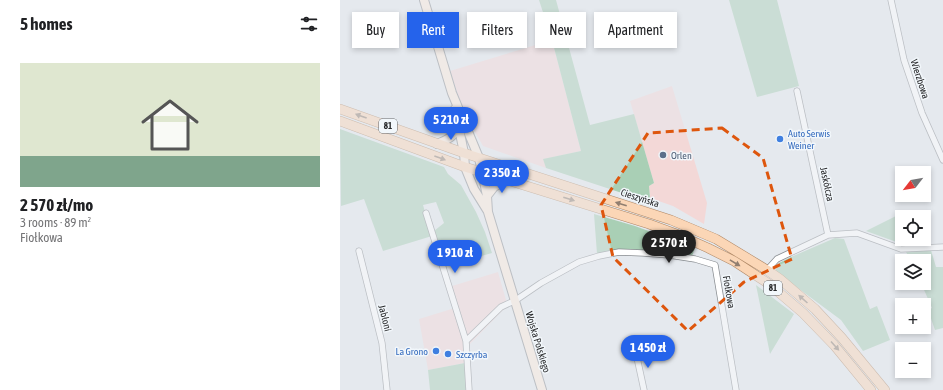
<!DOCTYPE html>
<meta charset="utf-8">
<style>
body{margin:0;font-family:"Asap Condensed",sans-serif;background:#f6f6f6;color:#202124;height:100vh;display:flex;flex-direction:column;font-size:15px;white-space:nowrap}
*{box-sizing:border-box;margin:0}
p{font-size:13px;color:#757577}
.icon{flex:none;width:22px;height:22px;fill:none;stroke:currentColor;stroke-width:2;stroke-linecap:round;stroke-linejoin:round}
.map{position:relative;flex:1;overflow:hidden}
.details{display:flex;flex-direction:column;background:#fff;width:340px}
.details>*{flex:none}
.guide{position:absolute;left:12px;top:12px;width:380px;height:36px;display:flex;gap:8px}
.needle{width:26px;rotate:239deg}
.buttons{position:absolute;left:555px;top:166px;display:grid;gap:8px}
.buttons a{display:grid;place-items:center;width:36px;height:36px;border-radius:0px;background:#fff;box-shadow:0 2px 6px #0003;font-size:20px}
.price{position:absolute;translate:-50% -34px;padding:0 9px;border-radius:14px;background:#2563eb;color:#fff;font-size:13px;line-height:26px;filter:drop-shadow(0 1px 2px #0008)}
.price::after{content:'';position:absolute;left:50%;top:24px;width:12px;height:9px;margin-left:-6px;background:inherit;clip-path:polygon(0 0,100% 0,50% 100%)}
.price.current{background:#222;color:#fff}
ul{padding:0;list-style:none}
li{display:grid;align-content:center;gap:8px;height:212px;padding:0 20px}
li span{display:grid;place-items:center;height:124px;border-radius:0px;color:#555}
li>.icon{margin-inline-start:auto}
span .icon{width:72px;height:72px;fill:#fffc;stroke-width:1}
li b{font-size:17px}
h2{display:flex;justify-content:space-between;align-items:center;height:48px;padding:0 20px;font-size:17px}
.chip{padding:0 14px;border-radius:0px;background:#fff;box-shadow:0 2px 6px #0003;font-size:14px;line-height:36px}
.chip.current{background:#2563eb;color:#fff}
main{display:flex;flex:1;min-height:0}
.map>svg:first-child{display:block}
</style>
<main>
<section class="details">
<h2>5 homes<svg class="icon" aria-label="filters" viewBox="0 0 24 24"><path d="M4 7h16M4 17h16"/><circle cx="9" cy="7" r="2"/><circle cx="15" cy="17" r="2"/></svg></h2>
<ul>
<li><span style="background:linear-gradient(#dfe7d0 75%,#7fa58c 0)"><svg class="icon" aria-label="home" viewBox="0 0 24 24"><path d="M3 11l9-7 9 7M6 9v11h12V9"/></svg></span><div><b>2 570 zł/mo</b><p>3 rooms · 89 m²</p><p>Fiołkowa</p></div></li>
</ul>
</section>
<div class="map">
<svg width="603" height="390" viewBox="0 0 603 390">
<rect width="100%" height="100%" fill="#e5e9ee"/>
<!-- commercial -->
<path fill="#f3d8d7" d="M 212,40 L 241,151 L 204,159 L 206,168 L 143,146 L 124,113 L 110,71 Z
M 332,86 L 367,203 L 364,224 L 333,206 L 310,198 L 309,186 L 314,183 L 290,101 Z
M 158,272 L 168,307 L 163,310 L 129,345 L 124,346 L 125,363 L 88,370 L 79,319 L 118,307 L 112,286 Z"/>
<!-- green -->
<path fill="#a9cfb5" d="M 199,0 L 216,0 L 250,125 L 294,114 L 314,183 L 309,186 L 310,198 L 285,194 L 206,168 L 203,159 L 241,151 L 212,40 Z
M 389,0 L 437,0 L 459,86 L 417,97 Z
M 0,129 L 104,167 L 108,174 L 121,185 L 136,212 L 145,232 L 152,253 L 106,266 L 94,231 L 104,223 L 96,202 L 83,205 L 92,236 L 43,251 L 24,199 L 1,206 Z
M 568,210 L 572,217 L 562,217 L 562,239 L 576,239 L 573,244 L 562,244 L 526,231 Z
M 254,214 L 295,226 L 355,248 L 352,256 L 286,250 L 257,254 Z
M 495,238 L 504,239 L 530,309 L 537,306 L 550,340 L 523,351 L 501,320 L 435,271 L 439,263 L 451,257 Z
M 591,250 L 596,267 L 603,267 L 603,328 L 595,330 L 588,310 L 592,308 L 581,283 L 584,283 L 584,261 L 571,261 L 566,252 Z
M 416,285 L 454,314 L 430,354 Z
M 125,363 L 127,390 L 90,390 L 88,370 Z"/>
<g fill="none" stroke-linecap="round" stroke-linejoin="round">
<defs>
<path id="street" d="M 551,0 L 564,60 L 582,113 L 603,160
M 457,91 L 488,235
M 86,213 L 126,341
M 19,251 L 42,343 L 47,390
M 427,270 L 437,259 L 488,235 L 517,233 L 561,249 L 603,247
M 296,353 L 304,390
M 129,390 L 126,341 L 161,307 L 176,300 L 201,283 L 239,262 L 259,256 L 279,252 L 303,253 L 329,255 L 355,259 L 375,265 L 396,390"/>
<path id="secondary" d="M 84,0 L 112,93 L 139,158 L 147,196 L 148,212 L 202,390
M 115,109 L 124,153 L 125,167 L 134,189 L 147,210
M 97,144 C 108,139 114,138 118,125
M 147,196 L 154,187 L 167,179"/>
<path id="primary" d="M 0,109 L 124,153 L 331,220 L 376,239 L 427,270 L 440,279 L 475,309 L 502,338 L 545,390
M 0,121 L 125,167 L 309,224 L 339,235 L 368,248 L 394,261 L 429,284 L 463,313 L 494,345 L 531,390"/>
</defs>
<!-- street casing -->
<use href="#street" stroke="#898d91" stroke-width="7"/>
<!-- secondary casing -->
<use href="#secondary" stroke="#898d91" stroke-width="10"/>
<!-- primary casing -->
<use href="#primary" stroke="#af8765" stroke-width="10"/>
<!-- street -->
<use href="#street" stroke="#fff" stroke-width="5.5"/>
<!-- secondary -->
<use href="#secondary" stroke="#fdeadb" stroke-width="8"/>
<!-- primary -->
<use href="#primary" stroke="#fbd6b6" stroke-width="9"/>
</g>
<!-- one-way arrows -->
<defs><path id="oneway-solid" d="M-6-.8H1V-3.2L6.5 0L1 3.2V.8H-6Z"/></defs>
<g fill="#907e70">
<use href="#oneway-solid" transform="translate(21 116) rotate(-160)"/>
<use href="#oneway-solid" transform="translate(100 158) rotate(20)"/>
<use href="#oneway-solid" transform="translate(229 199) rotate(18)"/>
<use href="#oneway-solid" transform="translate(281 204) rotate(-163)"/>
<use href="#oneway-solid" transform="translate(395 263) rotate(31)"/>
<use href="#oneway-solid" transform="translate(463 299) rotate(-138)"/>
<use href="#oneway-solid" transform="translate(495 346) rotate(48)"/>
</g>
<!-- marked area -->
<path d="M0 0H603V390H0ZM 382,128 L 423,158 L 452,259 L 404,282 L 348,331 L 273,257 L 261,205 L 308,133 Z" fill="#e5e9ee" fill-opacity=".55" fill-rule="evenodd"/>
<path fill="none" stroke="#de560d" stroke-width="3" stroke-dasharray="8 5" stroke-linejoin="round" d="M 382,128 L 423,158 L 452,259 L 404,282 L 348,331 L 273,257 L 261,205 L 308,133 Z"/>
<!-- markers -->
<g fill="#3f7fe0" stroke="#f2f7fb" stroke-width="1.5">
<circle cx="440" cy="139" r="4"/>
<circle cx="96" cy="351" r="4"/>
<circle cx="108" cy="354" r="4"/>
</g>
<circle fill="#5c6f8a" stroke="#f2f7fb" stroke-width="1.5" cx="323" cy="155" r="4"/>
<g text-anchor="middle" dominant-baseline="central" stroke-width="3" stroke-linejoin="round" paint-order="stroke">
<!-- shield labels -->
<g fill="#f2f7fb" stroke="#636568" stroke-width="1">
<rect x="39" y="119" width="18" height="14" rx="3"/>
<rect x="424" y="281" width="18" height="14" rx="3"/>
</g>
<g font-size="9" font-weight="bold" fill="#262729">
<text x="48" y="126">81</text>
<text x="433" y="288">81</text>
</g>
<!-- street labels -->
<g font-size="10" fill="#262729" stroke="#f2f7fb">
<text transform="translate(580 79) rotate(72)">Wierzbowa</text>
<text transform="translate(487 184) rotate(78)">Jaskółcza</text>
<text transform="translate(300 198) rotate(18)">Cieszyńska</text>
<text transform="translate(389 292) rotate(80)">Fiołkowa</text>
<text transform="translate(45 318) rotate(76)">Jabłoni</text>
<text transform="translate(198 342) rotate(73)">Wojska Polskiego</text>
</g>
<!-- shop labels -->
<g font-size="10" fill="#366cbe" stroke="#f2f7fb" text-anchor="start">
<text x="448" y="133">Auto Serwis<tspan x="448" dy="12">Weiner</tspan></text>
<text x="88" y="351" text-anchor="end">La Grono</text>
<text x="116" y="354">Szczyrba</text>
</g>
<!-- service labels -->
<g font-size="10" fill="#4e5e75" stroke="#f2f7fb" text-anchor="start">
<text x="331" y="155">Orlen</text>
</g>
</g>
</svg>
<div class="buttons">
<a><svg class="needle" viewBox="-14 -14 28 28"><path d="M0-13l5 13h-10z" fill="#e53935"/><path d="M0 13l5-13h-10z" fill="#757577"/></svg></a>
<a><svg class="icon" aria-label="locate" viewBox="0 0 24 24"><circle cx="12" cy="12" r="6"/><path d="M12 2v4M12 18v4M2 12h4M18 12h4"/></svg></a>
<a><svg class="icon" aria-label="layers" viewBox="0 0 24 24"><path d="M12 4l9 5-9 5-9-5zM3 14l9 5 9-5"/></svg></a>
<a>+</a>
<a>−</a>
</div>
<b class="price" style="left:111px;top:141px">5 210 zł</b>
<b class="price" style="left:162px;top:194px">2 350 zł</b>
<b class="price current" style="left:329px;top:264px">2 570 zł</b>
<b class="price" style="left:115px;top:274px">1 910 zł</b>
<b class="price" style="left:308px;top:369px">1 450 zł</b>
<div class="guide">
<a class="chip">Buy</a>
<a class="chip current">Rent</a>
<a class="chip">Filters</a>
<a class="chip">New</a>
<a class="chip">Apartment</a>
</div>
</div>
</main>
